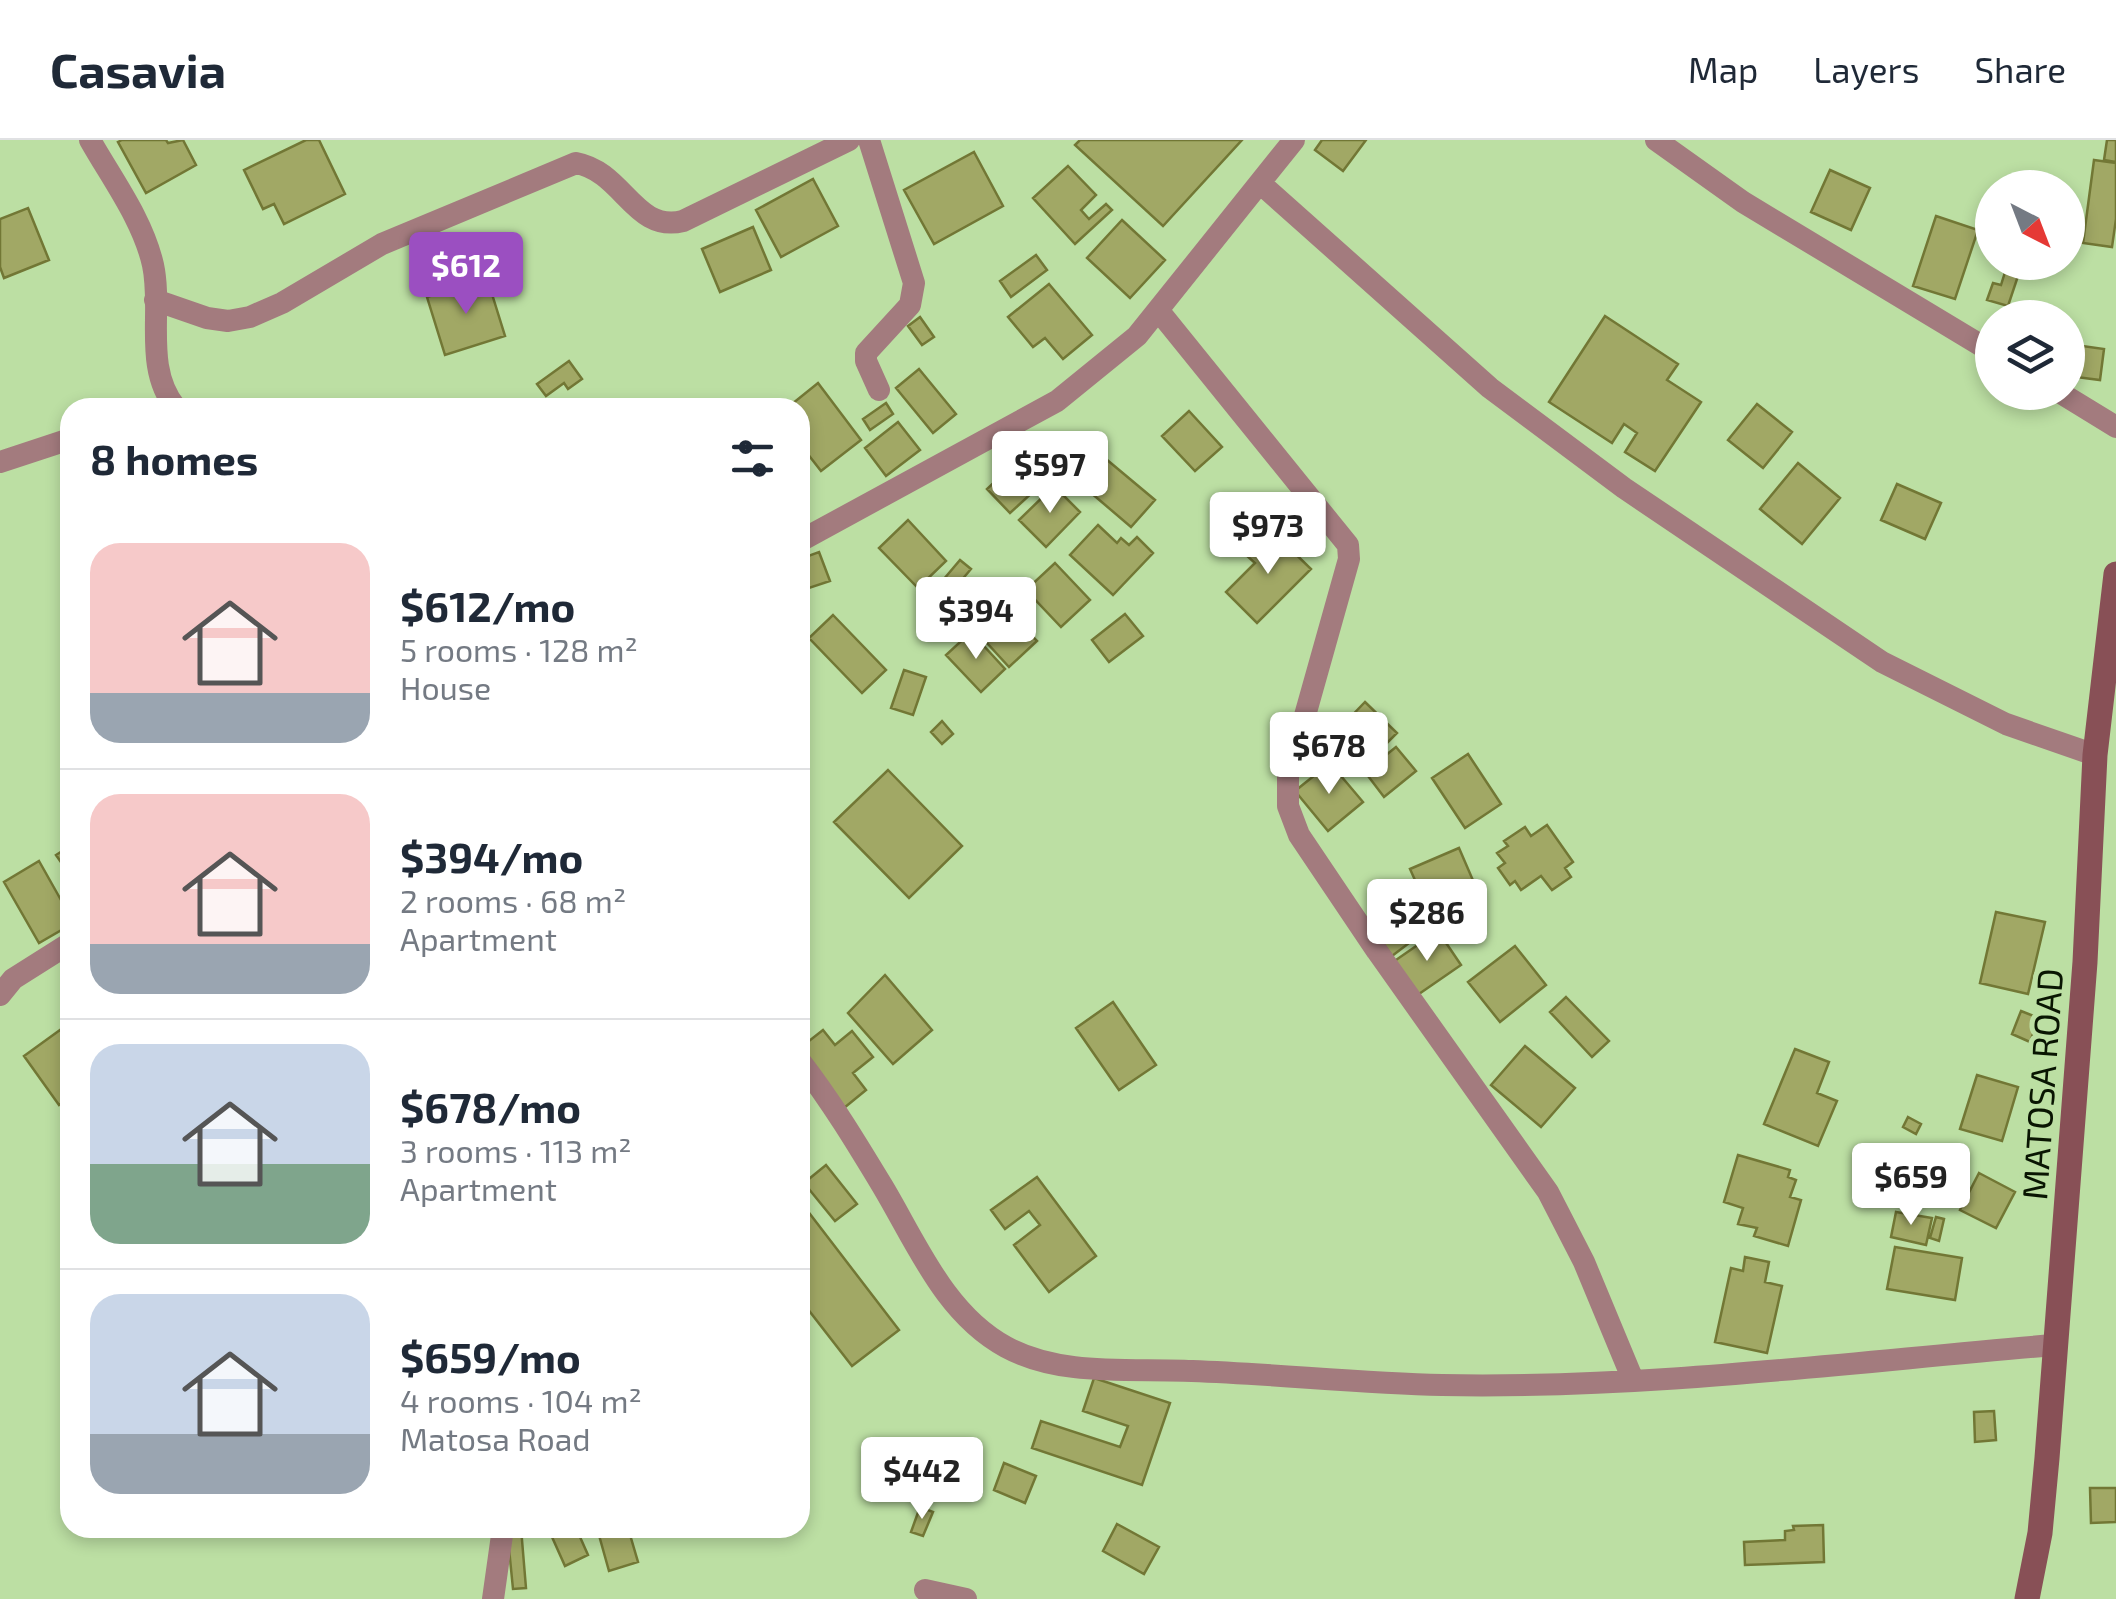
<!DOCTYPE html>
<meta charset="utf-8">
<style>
body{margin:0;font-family:"Exo 2",sans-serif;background:#f2f2f3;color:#1f2937;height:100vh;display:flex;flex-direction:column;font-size:38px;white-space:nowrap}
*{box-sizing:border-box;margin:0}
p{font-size:32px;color:#747a83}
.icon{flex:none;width:55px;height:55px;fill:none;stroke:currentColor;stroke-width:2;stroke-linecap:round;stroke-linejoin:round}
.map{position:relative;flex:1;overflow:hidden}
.panel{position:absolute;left:60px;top:258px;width:750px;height:1140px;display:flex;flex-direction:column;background:#fff;border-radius:30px;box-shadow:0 5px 15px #0003}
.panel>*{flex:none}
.needle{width:65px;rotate:138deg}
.tools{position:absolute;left:1975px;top:30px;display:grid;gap:20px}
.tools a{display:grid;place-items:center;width:110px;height:110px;border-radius:50%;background:#fff;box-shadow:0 5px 15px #0003;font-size:50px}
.price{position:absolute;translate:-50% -85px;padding:0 22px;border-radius:10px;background:#fff;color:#222;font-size:32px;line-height:65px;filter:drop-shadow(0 2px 5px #0008)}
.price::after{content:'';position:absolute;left:50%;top:60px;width:30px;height:22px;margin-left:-15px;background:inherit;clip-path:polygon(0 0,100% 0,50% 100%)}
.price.current{background:#9b4fc1;color:#fff}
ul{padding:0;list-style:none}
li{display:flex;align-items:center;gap:30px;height:250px;padding:0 30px}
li+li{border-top:2px solid #e0e1e3}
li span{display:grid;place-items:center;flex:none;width:280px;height:200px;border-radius:30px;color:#555}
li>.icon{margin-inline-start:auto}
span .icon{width:120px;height:120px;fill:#fffc;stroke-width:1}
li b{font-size:42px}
h2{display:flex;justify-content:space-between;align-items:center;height:120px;padding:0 30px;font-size:42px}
header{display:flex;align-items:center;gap:60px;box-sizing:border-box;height:140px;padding:0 50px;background:#fff;border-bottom:2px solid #e0e1e3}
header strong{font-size:48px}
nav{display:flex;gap:55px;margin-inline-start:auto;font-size:35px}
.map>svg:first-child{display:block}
</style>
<header>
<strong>Casavia</strong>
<nav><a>Map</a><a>Layers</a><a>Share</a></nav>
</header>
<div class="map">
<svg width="2116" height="1459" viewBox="0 0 2116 1459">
<rect width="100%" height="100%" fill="#bcdfa3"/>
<!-- building -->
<path fill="#a1a865" stroke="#727735" stroke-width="2.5" d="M 122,0 L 166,0 L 168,3 L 183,0 L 196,25 L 146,53 L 118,2 Z
M 306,0 L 319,0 L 345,54 L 284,84 L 274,64 L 263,69 L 244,30 Z
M 1080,0 L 1242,0 L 1163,86 L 1075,5 Z
M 1322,0 L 1366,0 L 1343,31 L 1315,10 Z
M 2107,0 L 2116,0 L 2116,22 L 2104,20 Z
M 974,12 L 1003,66 L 934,104 L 904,50 Z
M 2094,20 L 2116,23 L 2116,79 L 2112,107 L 2083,103 Z
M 1068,26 L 1096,55 L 1081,70 L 1089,79 L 1106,64 L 1112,70 L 1075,104 L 1033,58 Z
M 1830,30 L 1870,48 L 1851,90 L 1811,72 Z
M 813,39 L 838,86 L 781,117 L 756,70 Z
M 28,68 L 49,120 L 4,138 L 0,127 L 0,79 Z
M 1936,76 L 1978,90 L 1955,159 L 1913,146 Z
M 1122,80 L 1165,120 L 1130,158 L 1087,118 Z
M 753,87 L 771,130 L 720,152 L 702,109 Z
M 1036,115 L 1047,130 L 1011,157 L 1000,141 Z
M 2006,129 L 2019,133 L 2008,166 L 1987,160 L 1993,143 L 2001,145 Z
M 487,138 L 505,196 L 445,215 L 427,157 Z
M 1049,144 L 1092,195 L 1063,219 L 1045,198 L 1033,207 L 1008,177 Z
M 1605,176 L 1678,224 L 1667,240 L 1701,262 L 1655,331 L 1625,312 L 1637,293 L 1624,284 L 1612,303 L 1549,262 Z
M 920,177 L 934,197 L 922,205 L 908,186 Z
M 2068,204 L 2104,209 L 2100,240 L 2068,236 Z
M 569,221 L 582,239 L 568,249 L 564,243 L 546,256 L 537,244 Z
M 919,229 L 956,274 L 933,293 L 896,248 Z
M 818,243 L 861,300 L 821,331 L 800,304 L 800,268 L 787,268 Z
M 886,263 L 893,274 L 870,290 L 863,279 Z
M 1757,264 L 1792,292 L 1763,328 L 1728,300 Z
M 1189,271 L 1222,307 L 1195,331 L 1162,296 Z
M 898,282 L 920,310 L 886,336 L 865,308 Z
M 1024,314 L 1047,339 L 1010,373 L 987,349 Z
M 1106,319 L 1155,360 L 1131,387 L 1083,346 Z
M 1798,323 L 1840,358 L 1802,404 L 1760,369 Z
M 1897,344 L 1941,363 L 1925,399 L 1881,380 Z
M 1054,346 L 1080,372 L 1046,407 L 1019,380 Z
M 908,380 L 946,421 L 918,448 L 879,408 Z
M 1098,385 L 1117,403 L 1121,398 L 1129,405 L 1137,397 L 1153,413 L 1113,455 L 1070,415 Z
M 1271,390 L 1311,429 L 1257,483 L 1226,452 L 1255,423 L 1246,415 Z
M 819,412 L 830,441 L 809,448 L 800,419 Z
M 960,420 L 971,429 L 943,462 L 932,453 Z
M 1055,423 L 1090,460 L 1061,487 L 1026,450 Z
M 983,445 L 1037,501 L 1009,527 L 954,467 L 958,464 L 953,459 L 962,450 L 970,458 Z
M 1125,474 L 1143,496 L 1109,522 L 1092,500 Z
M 833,475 L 886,530 L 862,553 L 809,498 Z
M 971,492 L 1005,529 L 981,552 L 946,515 Z
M 904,530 L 926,537 L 913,575 L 891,568 Z
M 1365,562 L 1397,593 L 1383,607 L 1376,600 L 1366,610 L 1342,586 Z
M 942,581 L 953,594 L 942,604 L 931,592 Z
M 1396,607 L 1416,631 L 1384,657 L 1365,632 Z
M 1468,614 L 1501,664 L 1465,688 L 1432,638 Z
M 1330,623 L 1363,662 L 1328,691 L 1295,651 Z
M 888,630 L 962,706 L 909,758 L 834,682 Z
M 1547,685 L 1573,722 L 1565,728 L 1571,737 L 1552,750 L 1541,736 L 1521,750 L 1515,741 L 1510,745 L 1498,728 L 1505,723 L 1497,713 L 1508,706 L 1504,701 L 1525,687 L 1531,696 Z
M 70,706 L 70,735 L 56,715 Z
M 1459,708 L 1475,745 L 1427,767 L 1410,729 Z
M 39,721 L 70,776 L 70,785 L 39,803 L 4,742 Z
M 1412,753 L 1427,773 L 1405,789 L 1413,800 L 1392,816 L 1369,784 Z
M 1996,772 L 2045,782 L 2028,854 L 1980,843 Z
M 1438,791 L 1461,825 L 1416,856 L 1393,822 Z
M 1515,806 L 1546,845 L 1500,882 L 1468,842 Z
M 885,835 L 932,890 L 893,924 L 848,873 Z
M 1566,857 L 1609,901 L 1592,917 L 1550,872 Z
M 1113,862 L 1156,925 L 1119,950 L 1076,888 Z
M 2021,871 L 2039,878 L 2030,902 L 2012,894 Z
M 60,890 L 70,904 L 70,957 L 59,965 L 24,916 Z
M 823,890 L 835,905 L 852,891 L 873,917 L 853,933 L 866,950 L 844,968 L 800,913 L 800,908 Z
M 1525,906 L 1575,948 L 1541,987 L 1491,945 Z
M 1795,909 L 1829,922 L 1817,953 L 1837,961 L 1818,1006 L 1764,984 Z
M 1977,935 L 2018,947 L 2002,1001 L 1960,989 Z
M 1908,977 L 1921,984 L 1916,994 L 1903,987 Z
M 1738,1015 L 1790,1030 L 1788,1037 L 1796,1040 L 1790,1057 L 1801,1060 L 1788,1106 L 1754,1096 L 1757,1088 L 1738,1084 L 1743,1068 L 1724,1062 Z
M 826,1025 L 857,1064 L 835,1081 L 804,1043 Z
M 1979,1033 L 2015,1052 L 1996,1088 L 1960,1070 Z
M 1037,1037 L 1096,1116 L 1049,1152 L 1014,1105 L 1040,1085 L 1029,1071 L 1005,1089 L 991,1070 Z
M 1940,1044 L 1952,1048 L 1947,1065 L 1935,1061 Z
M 800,1061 L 899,1190 L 852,1226 L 800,1159 Z
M 1896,1072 L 1932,1078 L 1926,1105 L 1891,1097 Z
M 1936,1077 L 1944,1079 L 1939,1101 L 1930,1098 Z
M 1895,1107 L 1962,1118 L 1955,1160 L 1887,1149 Z
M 1745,1117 L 1769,1122 L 1765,1142 L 1782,1146 L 1767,1213 L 1715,1202 L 1731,1128 L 1743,1131 Z
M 1094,1238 L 1170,1263 L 1142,1345 L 1032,1308 L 1041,1281 L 1120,1307 L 1128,1286 L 1083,1271 Z
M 1994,1271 L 1996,1300 L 1975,1302 L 1974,1272 Z
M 1004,1323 L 1036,1336 L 1025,1363 L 994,1350 Z
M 2090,1348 L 2116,1348 L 2116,1382 L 2091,1383 Z
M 920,1367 L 933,1372 L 923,1396 L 911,1392 Z
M 1117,1384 L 1159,1407 L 1144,1434 L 1103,1411 Z
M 1823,1385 L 1824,1422 L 1745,1425 L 1744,1402 L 1785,1400 L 1785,1391 L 1794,1390 L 1793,1386 Z
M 507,1388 L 521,1388 L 526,1448 L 513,1449 Z
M 548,1388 L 576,1388 L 588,1415 L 565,1426 Z
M 597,1388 L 628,1388 L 638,1422 L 609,1431 Z"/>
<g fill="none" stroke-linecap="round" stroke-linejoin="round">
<!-- street -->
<path stroke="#a37b7e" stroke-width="22" d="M 90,0 C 112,39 143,80 153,125 C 163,171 143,228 176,268
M 869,0 L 914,143 L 910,165 L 866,213 L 866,221 L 879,250
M 1656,0 L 1743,62 L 1992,212
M 1260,43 L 1490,248 L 1624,348 L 1882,522 L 2006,584 L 2095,615
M 155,160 L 207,178 L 228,181 L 250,177 L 282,163 L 382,104 L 576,23 C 624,32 634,93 683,81 L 849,0
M 1158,170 L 1348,405 L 1349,419 L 1288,636 L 1288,666 L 1299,695 L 1377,811 L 1548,1052 L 1584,1122 L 1633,1240
M 2059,252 L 2116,287
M 0,322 L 70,299
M 800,401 L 1057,261 L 1137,196 L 1294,0
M 0,855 L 13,839 L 70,803
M 800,921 C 831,961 857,1004 883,1047 C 917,1104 945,1174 1006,1207 C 1061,1237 1132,1228 1192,1231 C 1275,1234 1359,1243 1442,1245 C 1646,1249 1851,1222 2054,1205
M 925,1450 L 966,1459
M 493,1459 L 503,1388"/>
<!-- secondary -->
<path stroke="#885056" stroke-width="25" d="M 2027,1459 L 2040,1393 L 2047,1318 L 2085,822 L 2095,615 L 2116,434"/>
</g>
<g text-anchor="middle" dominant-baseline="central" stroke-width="10" stroke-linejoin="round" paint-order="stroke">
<!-- street labels -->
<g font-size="35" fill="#091502" stroke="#bcdfa3">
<text transform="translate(2041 944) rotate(-86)">MATOSA ROAD</text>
</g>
</g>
</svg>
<div class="tools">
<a><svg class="needle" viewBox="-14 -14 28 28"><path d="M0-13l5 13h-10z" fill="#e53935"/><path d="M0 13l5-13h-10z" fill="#747a83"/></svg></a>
<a><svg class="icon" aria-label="layers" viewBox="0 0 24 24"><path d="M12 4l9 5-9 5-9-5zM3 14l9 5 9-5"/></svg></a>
</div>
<b class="price current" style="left:466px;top:177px">$612</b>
<b class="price" style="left:1050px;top:376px">$597</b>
<b class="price" style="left:1268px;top:437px">$973</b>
<b class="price" style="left:976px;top:522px">$394</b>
<b class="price" style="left:1329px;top:657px">$678</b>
<b class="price" style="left:1427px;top:824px">$286</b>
<b class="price" style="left:1911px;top:1088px">$659</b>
<b class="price" style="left:922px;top:1382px">$442</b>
<section class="panel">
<h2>8 homes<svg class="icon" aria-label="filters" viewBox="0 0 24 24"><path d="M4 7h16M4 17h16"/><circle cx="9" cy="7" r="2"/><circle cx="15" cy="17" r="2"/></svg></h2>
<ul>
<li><span style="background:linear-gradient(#f6c9c9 75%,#9aa5b1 0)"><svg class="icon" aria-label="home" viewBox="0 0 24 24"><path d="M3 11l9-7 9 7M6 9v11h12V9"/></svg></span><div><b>$612/mo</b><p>5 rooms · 128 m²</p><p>House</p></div></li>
<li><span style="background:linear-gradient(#f6c9c9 75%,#9aa5b1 0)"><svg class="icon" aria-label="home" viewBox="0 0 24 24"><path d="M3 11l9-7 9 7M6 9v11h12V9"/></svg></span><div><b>$394/mo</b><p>2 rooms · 68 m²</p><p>Apartment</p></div></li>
<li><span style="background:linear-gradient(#c9d6e8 60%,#7fa58c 0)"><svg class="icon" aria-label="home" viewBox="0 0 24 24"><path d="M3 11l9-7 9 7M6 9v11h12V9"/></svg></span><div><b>$678/mo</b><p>3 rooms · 113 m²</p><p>Apartment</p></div></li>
<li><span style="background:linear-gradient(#c9d6e8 70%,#9aa5b1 0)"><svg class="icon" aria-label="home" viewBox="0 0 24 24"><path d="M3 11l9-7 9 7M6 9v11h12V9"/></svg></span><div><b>$659/mo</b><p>4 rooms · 104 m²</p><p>Matosa Road</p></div></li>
</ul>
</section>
</div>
